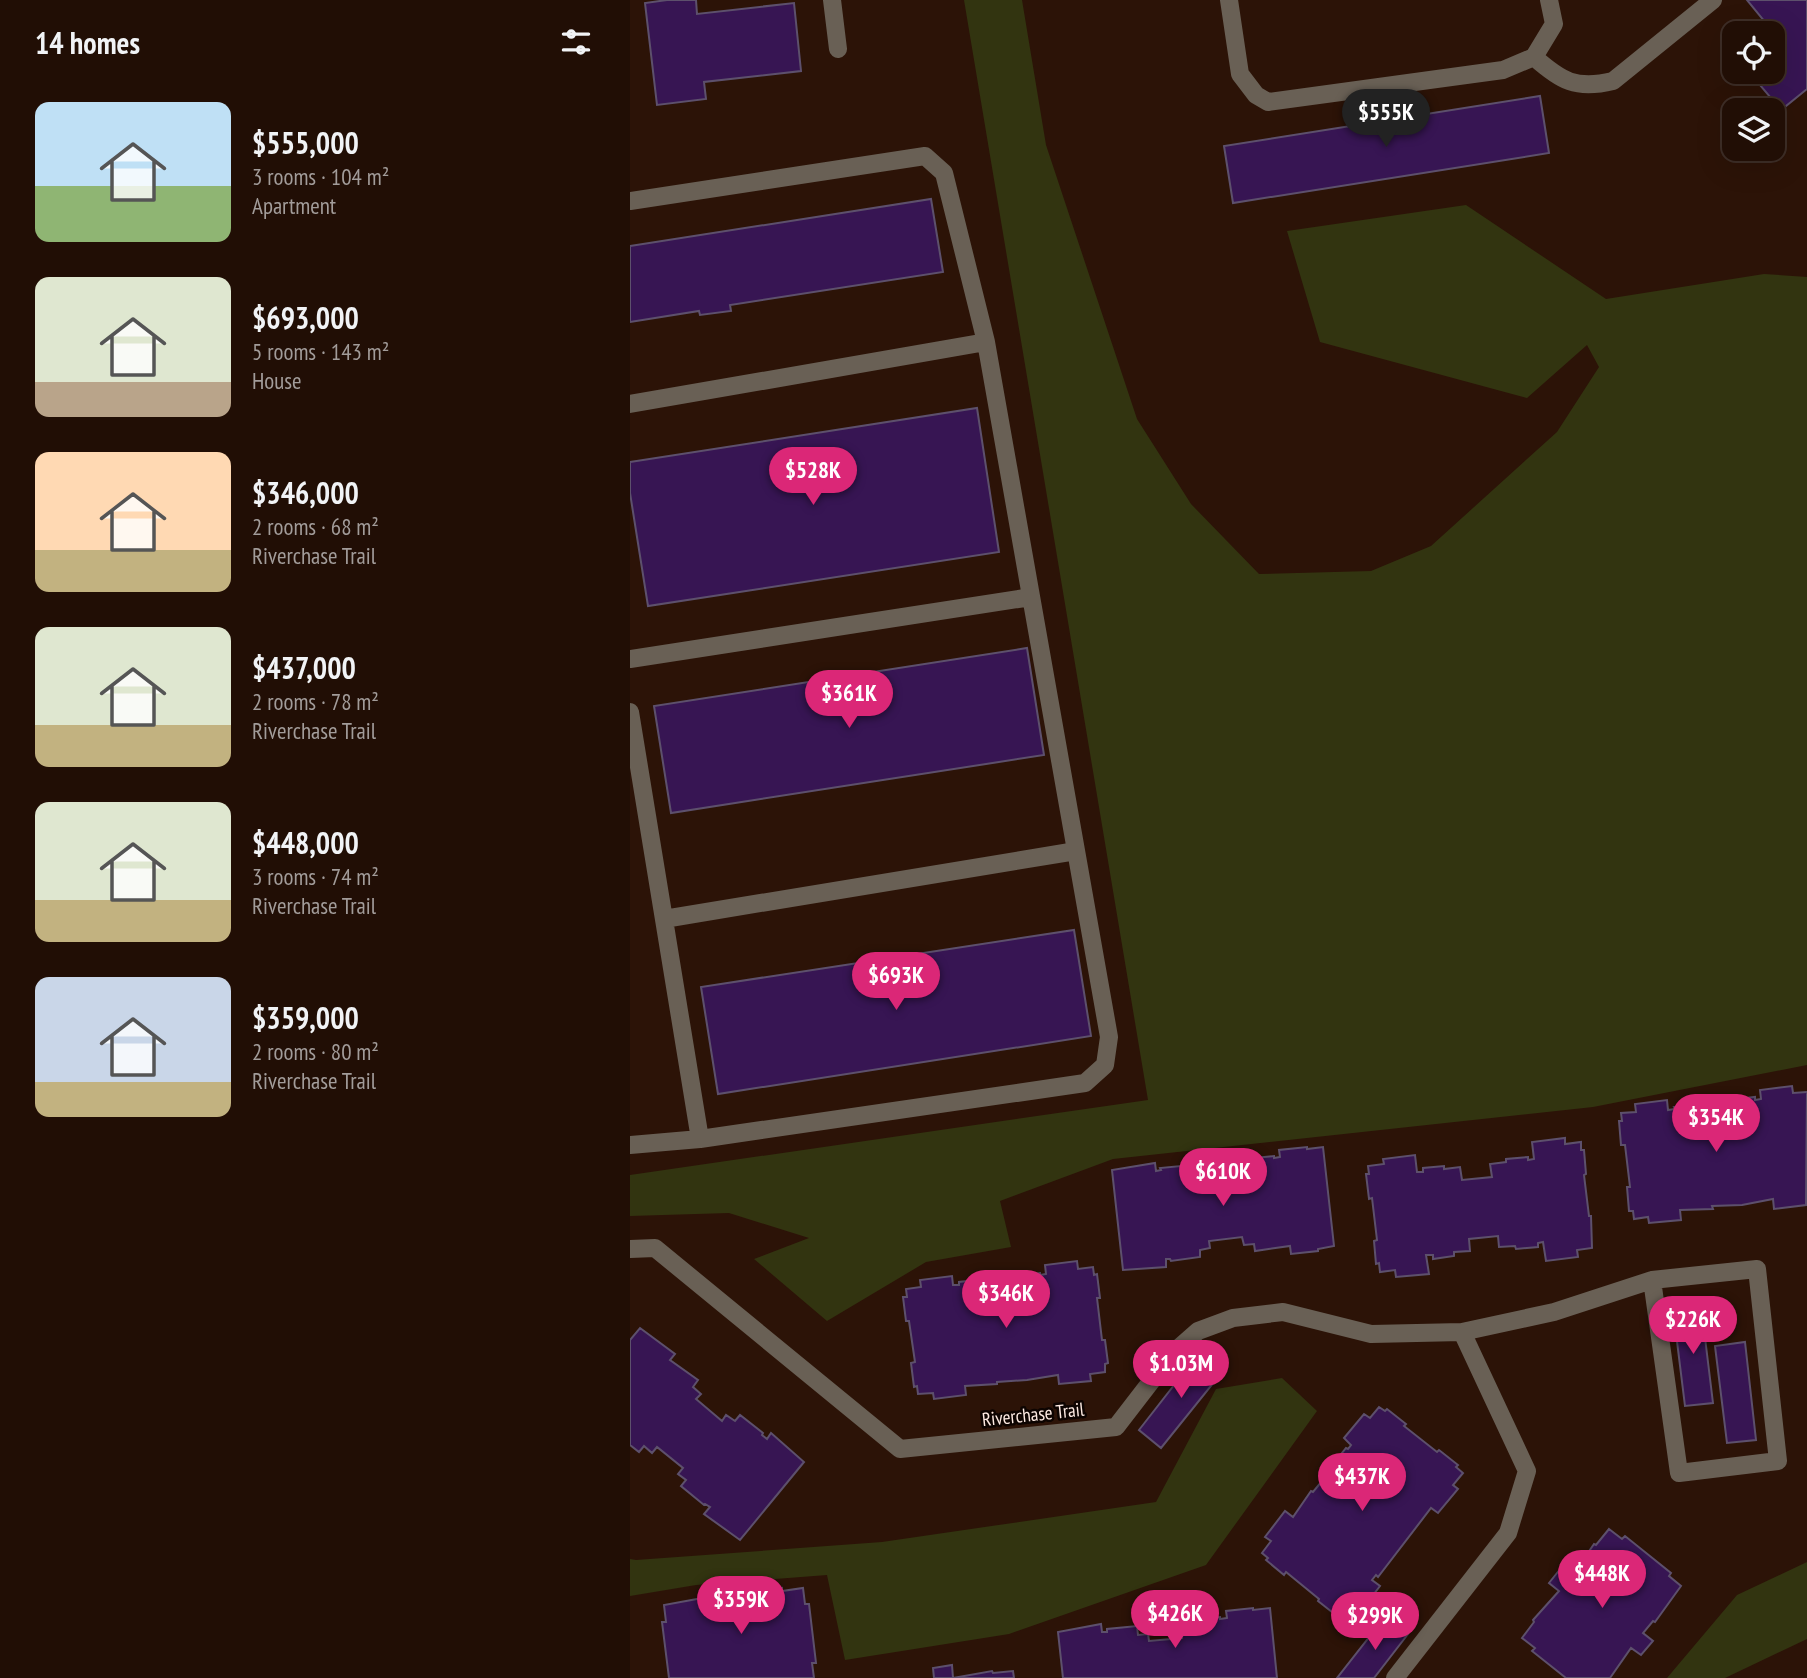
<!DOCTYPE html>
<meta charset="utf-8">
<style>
body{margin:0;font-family:"PT Sans Narrow",sans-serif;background:#2d1c13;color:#f1f3f6;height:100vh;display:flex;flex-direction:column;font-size:26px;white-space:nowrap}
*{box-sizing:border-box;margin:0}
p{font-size:23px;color:#a29c9a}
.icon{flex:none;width:38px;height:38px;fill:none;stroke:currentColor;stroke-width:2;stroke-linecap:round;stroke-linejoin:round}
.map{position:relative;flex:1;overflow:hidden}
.sheet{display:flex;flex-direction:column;background:#210e05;width:630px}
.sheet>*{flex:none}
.fabs{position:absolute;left:1092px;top:21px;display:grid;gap:14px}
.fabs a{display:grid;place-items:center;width:63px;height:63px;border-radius:14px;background:#210e05;box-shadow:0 7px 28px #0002,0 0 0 2px #3e2e27;font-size:35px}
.price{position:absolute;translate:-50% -60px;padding:0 16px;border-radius:24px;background:#db2777;color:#fff;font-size:23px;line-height:46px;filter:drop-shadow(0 2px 4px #0008)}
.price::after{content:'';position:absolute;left:50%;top:42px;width:21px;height:16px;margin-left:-10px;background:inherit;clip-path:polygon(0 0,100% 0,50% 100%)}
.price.active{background:#222;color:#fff}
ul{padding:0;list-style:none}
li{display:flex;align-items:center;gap:21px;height:175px;padding:0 35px}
li span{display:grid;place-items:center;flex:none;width:196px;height:140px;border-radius:14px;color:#555}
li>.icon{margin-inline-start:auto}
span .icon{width:84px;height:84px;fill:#fffc;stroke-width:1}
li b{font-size:30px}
h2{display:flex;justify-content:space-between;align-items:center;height:84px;padding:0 35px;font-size:30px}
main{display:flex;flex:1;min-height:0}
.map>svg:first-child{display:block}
</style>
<main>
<section class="sheet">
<h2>14 homes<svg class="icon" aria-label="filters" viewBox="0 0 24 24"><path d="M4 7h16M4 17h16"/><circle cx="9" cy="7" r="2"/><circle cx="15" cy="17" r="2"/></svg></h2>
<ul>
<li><span style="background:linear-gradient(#bfe0f5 60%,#8fb573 0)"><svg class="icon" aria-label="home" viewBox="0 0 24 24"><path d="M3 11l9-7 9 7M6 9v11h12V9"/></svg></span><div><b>$555,000</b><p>3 rooms · 104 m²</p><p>Apartment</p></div></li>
<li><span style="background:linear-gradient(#dfe7d0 75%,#b9a48a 0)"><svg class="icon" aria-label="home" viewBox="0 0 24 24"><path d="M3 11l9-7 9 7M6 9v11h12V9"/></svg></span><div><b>$693,000</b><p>5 rooms · 143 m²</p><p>House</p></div></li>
<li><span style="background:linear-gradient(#ffd9b3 70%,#c2b280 0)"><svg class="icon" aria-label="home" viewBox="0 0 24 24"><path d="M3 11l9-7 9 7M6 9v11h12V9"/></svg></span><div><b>$346,000</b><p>2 rooms · 68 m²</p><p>Riverchase Trail</p></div></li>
<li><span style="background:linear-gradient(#dfe7d0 70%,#c2b280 0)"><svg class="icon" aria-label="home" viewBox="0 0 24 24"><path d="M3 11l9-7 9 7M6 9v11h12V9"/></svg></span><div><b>$437,000</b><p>2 rooms · 78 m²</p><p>Riverchase Trail</p></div></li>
<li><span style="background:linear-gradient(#dfe7d0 70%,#c2b280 0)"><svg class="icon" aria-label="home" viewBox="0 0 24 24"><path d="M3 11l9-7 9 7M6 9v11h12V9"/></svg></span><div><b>$448,000</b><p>3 rooms · 74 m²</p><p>Riverchase Trail</p></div></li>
<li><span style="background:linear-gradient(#c9d6e8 75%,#c2b280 0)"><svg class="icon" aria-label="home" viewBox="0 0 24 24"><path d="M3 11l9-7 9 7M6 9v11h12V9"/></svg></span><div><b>$359,000</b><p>2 rooms · 80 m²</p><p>Riverchase Trail</p></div></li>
</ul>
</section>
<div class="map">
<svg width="1177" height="1678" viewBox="0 0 1177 1678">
<rect width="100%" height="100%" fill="#2c1307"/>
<!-- green -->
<path fill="#323410" d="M 334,0 L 392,0 L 416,145 L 507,419 L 561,504 L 629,574 L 741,571 L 801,546 L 927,432 L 969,367 L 957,345 L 897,398 L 690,342 L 657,231 L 836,205 L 976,299 L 1134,274 L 1177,277 L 1177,1065 L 963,1107 L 483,1159 L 370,1201 L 381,1247 L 296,1262 L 197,1321 L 124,1259 L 179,1238 L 99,1213 L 0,1216 L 0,1175 L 518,1100 Z
M 652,1378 L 687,1411 L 576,1565 L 379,1634 L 215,1660 L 197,1575 L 66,1585 L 0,1596 L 0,1559 L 6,1560 L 252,1542 L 526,1502 L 586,1389 Z
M 1177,1562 L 1177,1639 L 1095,1678 L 1037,1678 L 1107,1595 Z"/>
<!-- building -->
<path fill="#371553" stroke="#5d506c" stroke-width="2" d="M 37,0 L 66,0 L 67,14 L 164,3 L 171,71 L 74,82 L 76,99 L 27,105 L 15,3 Z
M 1117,0 L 1177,0 L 1177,89 L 1151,110 L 1119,72 L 1143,72 L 1143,44 L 1149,39 Z
M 910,96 L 919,153 L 603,203 L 594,146 Z
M 301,199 L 313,272 L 100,305 L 101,311 L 70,315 L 69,311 L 0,322 L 0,246 Z
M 347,408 L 369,552 L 18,606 L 0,493 L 0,462 Z
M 397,648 L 414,755 L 41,813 L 24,706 Z
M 444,930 L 461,1036 L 88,1094 L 71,987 Z
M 1162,1086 L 1163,1093 L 1177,1092 L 1176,1205 L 1144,1209 L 1143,1199 L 1112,1205 L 1082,1206 L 1083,1209 L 1050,1210 L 1051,1220 L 1019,1223 L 1018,1217 L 1004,1219 L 1003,1211 L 999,1211 L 997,1187 L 1000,1187 L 995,1145 L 991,1145 L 989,1121 L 992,1121 L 991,1113 L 1006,1112 L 1005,1104 L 1037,1100 L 1038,1110 L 1045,1109 L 1044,1107 L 1070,1104 L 1070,1106 L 1100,1103 L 1100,1100 L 1125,1097 L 1125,1100 L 1131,1099 L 1130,1090 Z
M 935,1138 L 935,1144 L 951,1142 L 951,1150 L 954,1150 L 956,1174 L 954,1175 L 959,1216 L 961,1216 L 962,1248 L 947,1250 L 948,1257 L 916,1261 L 913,1242 L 908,1243 L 908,1247 L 886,1249 L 885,1246 L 869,1247 L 868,1236 L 839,1239 L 840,1251 L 824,1252 L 824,1256 L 803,1259 L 803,1255 L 796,1255 L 799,1274 L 766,1277 L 765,1270 L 750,1272 L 749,1263 L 746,1264 L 744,1241 L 747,1240 L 742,1198 L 739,1199 L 736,1174 L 739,1174 L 738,1166 L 754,1164 L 753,1159 L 785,1155 L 787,1172 L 793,1172 L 793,1168 L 814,1166 L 814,1169 L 830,1167 L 832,1180 L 862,1177 L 860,1164 L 876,1162 L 876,1159 L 898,1157 L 898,1160 L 904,1159 L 902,1142 Z
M 677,1147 L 677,1149 L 693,1147 L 704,1246 L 688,1249 L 688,1251 L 661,1254 L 660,1246 L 625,1251 L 624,1244 L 614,1245 L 612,1237 L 579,1241 L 580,1248 L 570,1250 L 570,1257 L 541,1261 L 540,1259 L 536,1259 L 536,1267 L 493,1270 L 482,1170 L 525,1163 L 526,1171 L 531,1170 L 530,1168 L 561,1165 L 561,1174 L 572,1173 L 573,1180 L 606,1176 L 605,1169 L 615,1168 L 614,1159 L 644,1156 L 644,1158 L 650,1157 L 649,1150 Z
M 447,1261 L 448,1269 L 463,1267 L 464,1275 L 467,1274 L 470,1298 L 467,1298 L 472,1340 L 475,1340 L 478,1363 L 475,1364 L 475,1372 L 460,1374 L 461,1381 L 429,1384 L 428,1375 L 397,1380 L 367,1382 L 367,1384 L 335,1386 L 336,1395 L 304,1399 L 303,1393 L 288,1394 L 287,1386 L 284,1387 L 281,1363 L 285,1362 L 279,1321 L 276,1321 L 273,1297 L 277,1297 L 276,1289 L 291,1287 L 290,1280 L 322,1276 L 323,1285 L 329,1285 L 329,1282 L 355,1279 L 355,1281 L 385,1278 L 384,1276 L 410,1273 L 410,1275 L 416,1274 L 415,1265 Z
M 1071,1305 L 1083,1403 L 1055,1406 L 1043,1309 Z
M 10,1328 L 45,1354 L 40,1360 L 68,1380 L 63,1387 L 71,1394 L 66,1399 L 92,1421 L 96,1415 L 105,1421 L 110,1415 L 133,1433 L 132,1435 L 137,1439 L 141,1433 L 174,1462 L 110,1540 L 74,1514 L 80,1507 L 75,1504 L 74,1505 L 51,1486 L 56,1480 L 48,1474 L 53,1468 L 27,1447 L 22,1453 L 14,1446 L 9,1452 L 0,1445 L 0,1340 Z
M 1115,1342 L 1126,1440 L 1097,1443 L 1085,1346 Z
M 570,1352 L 593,1371 L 531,1448 L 509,1430 Z
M 749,1407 L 755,1411 L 757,1409 L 776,1424 L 774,1426 L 807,1452 L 809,1450 L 828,1465 L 826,1467 L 833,1473 L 823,1485 L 828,1489 L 808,1513 L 801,1508 L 748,1577 L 746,1575 L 742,1580 L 750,1586 L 730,1612 L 725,1608 L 715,1619 L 708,1614 L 707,1616 L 688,1601 L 689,1599 L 656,1572 L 654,1575 L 636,1560 L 638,1558 L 632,1553 L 641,1541 L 635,1537 L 655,1511 L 663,1517 L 681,1491 L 683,1492 L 702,1469 L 700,1468 L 716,1448 L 718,1449 L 721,1445 L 714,1438 L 734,1414 L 740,1418 Z
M 979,1529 L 992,1539 L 995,1536 L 1041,1573 L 1039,1576 L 1051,1586 L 1025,1622 L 1023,1621 L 1013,1633 L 1023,1641 L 1011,1655 L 1001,1648 L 980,1678 L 936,1678 L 902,1651 L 905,1648 L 892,1638 L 904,1622 L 903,1620 L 929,1591 L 919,1583 L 931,1568 L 942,1576 L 964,1544 L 966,1545 Z
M 111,1583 L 113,1596 L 152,1588 L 152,1591 L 173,1588 L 175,1604 L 179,1604 L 186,1663 L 182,1663 L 184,1678 L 39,1678 L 32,1622 L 36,1622 L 34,1605 L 78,1597 L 78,1600 L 94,1598 L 92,1585 Z
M 623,1608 L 623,1610 L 640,1608 L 647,1678 L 433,1678 L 428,1632 L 471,1624 L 472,1632 L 477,1632 L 477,1629 L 507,1626 L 508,1635 L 518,1634 L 519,1641 L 552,1638 L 551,1630 L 562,1629 L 561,1620 L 590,1617 L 590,1619 L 597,1618 L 596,1611 Z
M 755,1617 L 778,1634 L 744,1678 L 707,1678 Z
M 322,1665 L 323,1678 L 304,1678 L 303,1668 Z
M 362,1671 L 363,1673 L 383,1671 L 384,1678 L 323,1678 Z"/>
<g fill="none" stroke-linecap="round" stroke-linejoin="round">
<!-- minor -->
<path stroke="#696055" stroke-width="18" d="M 202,0 L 208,49
M 599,0 L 610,74 L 626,95 L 638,102 L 873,70 L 904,57 L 924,24 L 919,0
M 904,57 C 931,81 946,90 983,81 L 1083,0
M 0,201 L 295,156 L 314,173 L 356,342 L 479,1037 L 475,1065 L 455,1083 L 70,1139 L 0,712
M 0,404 L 356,342
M 0,659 L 401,597
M 34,919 L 446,851
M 0,1145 L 70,1139
M 0,1249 L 25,1248 L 270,1449 L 486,1427 L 543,1353 L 568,1331 L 603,1318 L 653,1312 L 741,1334 L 832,1332 L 924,1312 L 1022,1280 L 1127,1269 L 1148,1461 L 1049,1473 L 1022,1280
M 765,1678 L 878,1533 L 897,1471 L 832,1332"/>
</g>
<g text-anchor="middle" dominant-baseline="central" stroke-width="5" stroke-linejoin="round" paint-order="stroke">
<!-- street labels -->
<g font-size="19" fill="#fdeae2" stroke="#0d0401">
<text transform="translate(403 1414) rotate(-6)">Riverchase Trail</text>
</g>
</g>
</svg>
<div class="fabs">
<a><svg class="icon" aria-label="locate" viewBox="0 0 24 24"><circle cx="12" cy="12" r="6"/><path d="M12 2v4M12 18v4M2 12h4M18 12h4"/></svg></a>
<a><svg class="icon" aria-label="layers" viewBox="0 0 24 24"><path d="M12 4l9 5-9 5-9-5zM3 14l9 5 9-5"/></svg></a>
</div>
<b class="price active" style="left:756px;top:149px">$555K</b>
<b class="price" style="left:183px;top:507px">$528K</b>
<b class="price" style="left:219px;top:730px">$361K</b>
<b class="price" style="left:266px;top:1012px">$693K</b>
<b class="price" style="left:1086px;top:1154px">$354K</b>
<b class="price" style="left:593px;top:1208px">$610K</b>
<b class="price" style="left:376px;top:1330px">$346K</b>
<b class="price" style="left:1063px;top:1356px">$226K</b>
<b class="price" style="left:551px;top:1400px">$1.03M</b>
<b class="price" style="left:732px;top:1513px">$437K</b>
<b class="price" style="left:972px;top:1610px">$448K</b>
<b class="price" style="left:111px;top:1636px">$359K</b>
<b class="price" style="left:545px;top:1650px">$426K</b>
<b class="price" style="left:745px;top:1652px">$299K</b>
</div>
</main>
